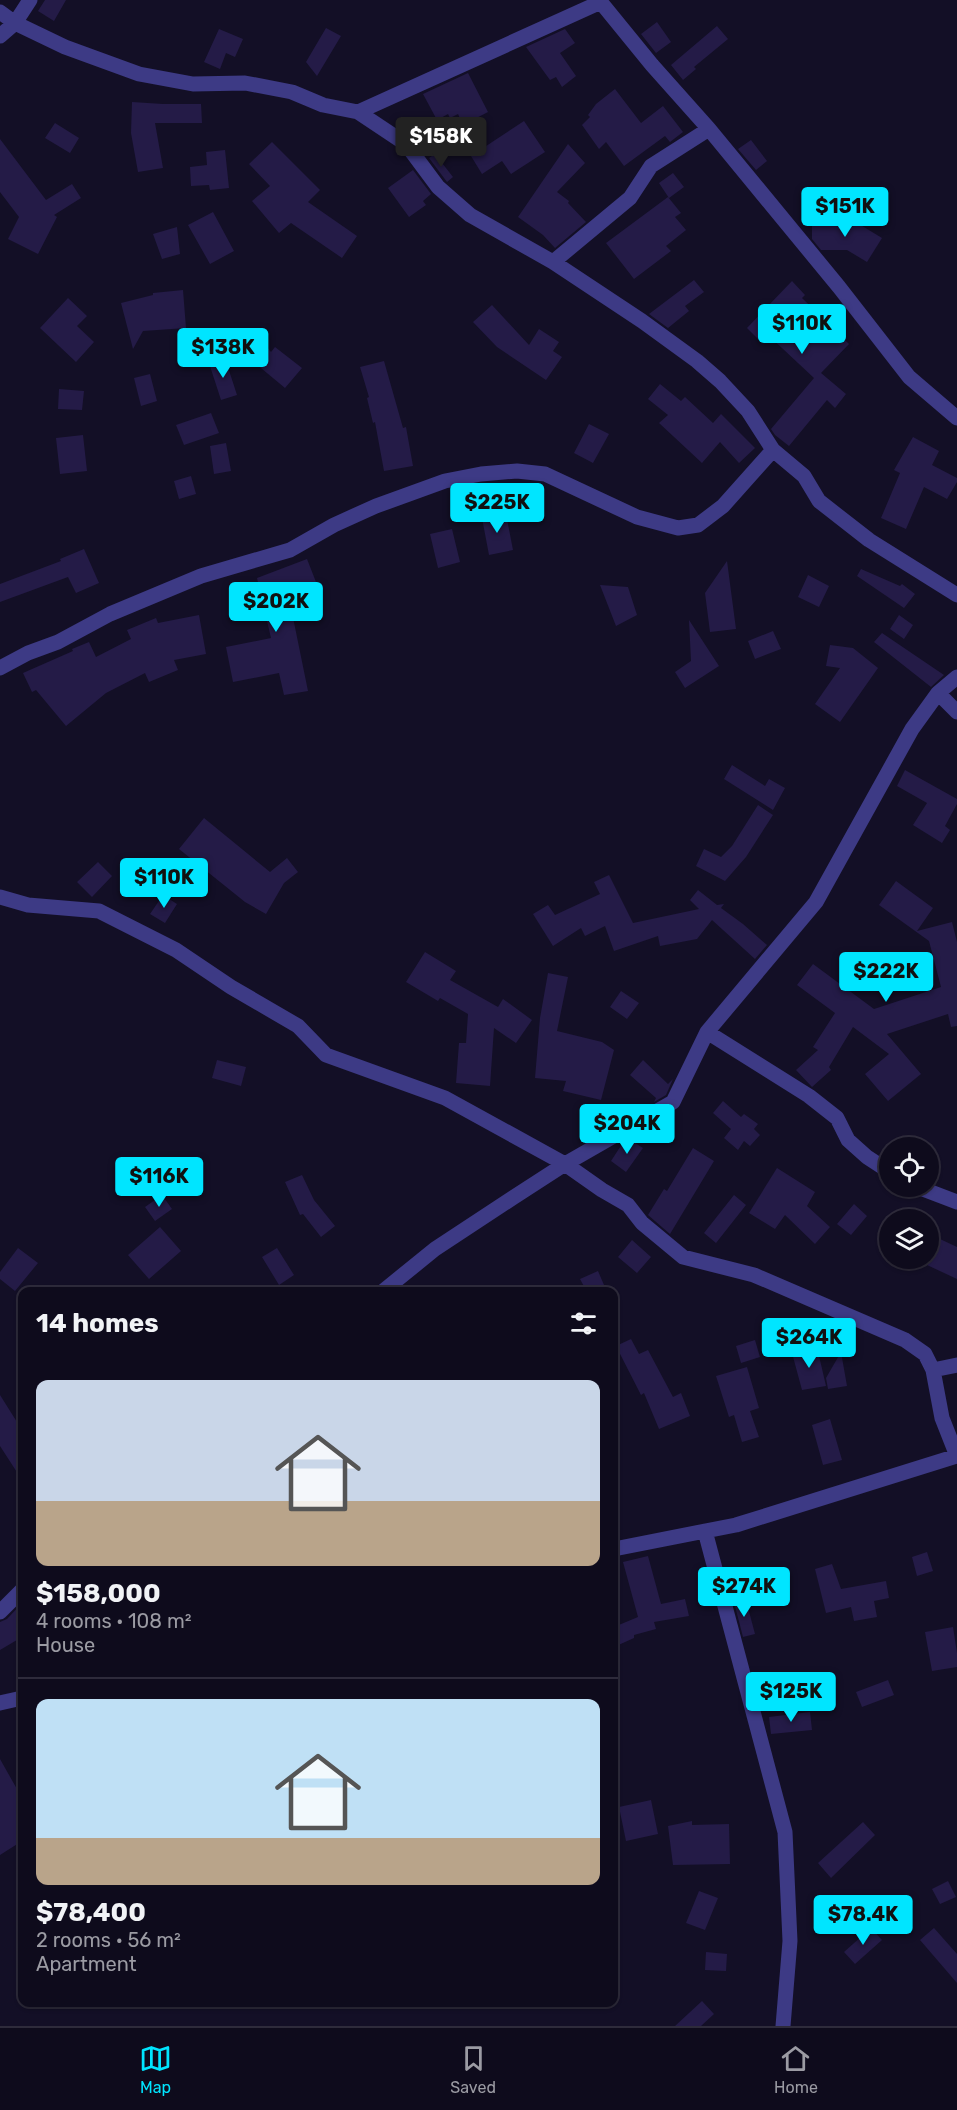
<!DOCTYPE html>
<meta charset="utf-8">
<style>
body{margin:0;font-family:Rubik,sans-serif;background:#171425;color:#f1f3f6;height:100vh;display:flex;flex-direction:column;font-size:22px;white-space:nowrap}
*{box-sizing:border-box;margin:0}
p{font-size:20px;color:#9b9ba3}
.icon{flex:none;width:33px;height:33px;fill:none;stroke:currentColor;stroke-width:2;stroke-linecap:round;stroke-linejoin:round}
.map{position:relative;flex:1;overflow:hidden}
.details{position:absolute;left:18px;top:1287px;width:600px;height:720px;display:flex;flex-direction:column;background:#0e0b1c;border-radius:12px;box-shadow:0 2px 4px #0004,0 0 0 2px #2e2b3b}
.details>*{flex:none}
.fabs{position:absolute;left:879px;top:1137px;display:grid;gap:12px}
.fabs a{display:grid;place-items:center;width:60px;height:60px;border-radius:50%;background:#0e0b1c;box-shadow:0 2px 4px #0004,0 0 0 2px #2e2b3b;font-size:30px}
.price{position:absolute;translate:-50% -51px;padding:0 14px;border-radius:6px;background:#00e5ff;color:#111;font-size:20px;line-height:39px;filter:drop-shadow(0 2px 3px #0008)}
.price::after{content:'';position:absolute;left:50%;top:36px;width:18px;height:14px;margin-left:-9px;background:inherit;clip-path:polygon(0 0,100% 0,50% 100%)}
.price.selected{background:#222;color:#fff}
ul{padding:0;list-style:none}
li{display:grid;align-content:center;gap:12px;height:318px;padding:0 18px}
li+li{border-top:2px solid #2e2b3b}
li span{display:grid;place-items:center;height:186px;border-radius:12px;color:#555}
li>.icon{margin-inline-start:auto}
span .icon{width:108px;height:108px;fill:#fffc;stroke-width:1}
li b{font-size:26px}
h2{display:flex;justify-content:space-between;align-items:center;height:72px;padding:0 18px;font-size:26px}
.tabs{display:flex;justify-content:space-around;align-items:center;height:84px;border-top:2px solid #2e2b3b;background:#0e0b1c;font-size:16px;color:#9b9ba3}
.tabs a{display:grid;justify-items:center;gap:3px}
.tabs .selected{color:#00e5ff}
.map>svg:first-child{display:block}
</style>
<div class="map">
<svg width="957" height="2026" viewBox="0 0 957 2026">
<rect width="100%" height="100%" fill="#130f26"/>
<!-- building -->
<path fill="#241b47" d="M 45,0 L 66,0 L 54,21 L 38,11 Z
M 657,22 L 671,42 L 656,53 L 641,34 Z
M 717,26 L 728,39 L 694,67 L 696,69 L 683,80 L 671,65 Z
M 326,28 L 341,36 L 317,76 L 306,62 Z
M 219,29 L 243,39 L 235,57 L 226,53 L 220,69 L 204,62 Z
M 565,29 L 575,43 L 560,53 L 576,76 L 562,87 L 556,77 L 550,80 L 526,47 Z
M 468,73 L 488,112 L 463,125 L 458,114 L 450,118 L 448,114 L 437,120 L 423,94 Z
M 615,89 L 641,123 L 663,106 L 683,132 L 670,142 L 665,136 L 624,166 L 606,142 L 599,149 L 582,125 L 590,117 L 588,115 L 596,104 Z
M 132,102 L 163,104 L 201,104 L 202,123 L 155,123 L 163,168 L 138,172 L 131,133 Z
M 524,121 L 545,152 L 511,174 L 502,161 L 482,174 L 471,156 Z
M 55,123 L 79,138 L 70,153 L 45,138 Z
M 0,139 L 46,200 L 72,184 L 81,198 L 54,215 L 57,217 L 38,254 L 8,239 L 19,217 L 0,192 Z
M 751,140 L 767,161 L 756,170 L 738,149 Z
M 272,142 L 320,190 L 308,202 L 357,236 L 342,258 L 291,223 L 279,233 L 252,201 L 270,186 L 249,164 Z
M 568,144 L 585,163 L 557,192 L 569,201 L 568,203 L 586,222 L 555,248 L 543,235 L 518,217 Z
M 225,150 L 229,188 L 210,190 L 209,185 L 191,186 L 190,167 L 207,165 L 206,152 Z
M 435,154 L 453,177 L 447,182 L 429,158 Z
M 413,170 L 431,194 L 423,201 L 426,205 L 409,217 L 388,188 Z
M 673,173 L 684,187 L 669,198 L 659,183 Z
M 668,197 L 681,213 L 675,217 L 686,230 L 666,246 L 671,251 L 634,279 L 606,243 Z
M 213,212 L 234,251 L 210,264 L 188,225 Z
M 812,221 L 854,221 L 882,238 L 867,262 L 847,250 L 821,250 L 812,239 Z
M 177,227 L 180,254 L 162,259 L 153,234 Z
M 694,280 L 704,292 L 685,306 L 689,311 L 668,328 L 649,314 Z
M 792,281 L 805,295 L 802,298 L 849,344 L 821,373 L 846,394 L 835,408 L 827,400 L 789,446 L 775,435 L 771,429 L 814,378 L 767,334 L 760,341 L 747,328 Z
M 183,290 L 186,328 L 143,331 L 133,349 L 121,303 L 153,295 L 153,293 Z
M 68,298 L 87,316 L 77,326 L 94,342 L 76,362 L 40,328 Z
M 492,305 L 529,345 L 539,329 L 559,342 L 553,351 L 562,357 L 546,380 L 497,347 L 473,322 Z
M 267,347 L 271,352 L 275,347 L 302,368 L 285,388 L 243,353 Z
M 225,358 L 237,395 L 221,400 L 209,363 Z
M 384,361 L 403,428 L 406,427 L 413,466 L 384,471 L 375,422 L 373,423 L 367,398 L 369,397 L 360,367 Z
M 150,374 L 157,401 L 141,406 L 134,378 Z
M 660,384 L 681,401 L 685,397 L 713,423 L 721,414 L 755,448 L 739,463 L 720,442 L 702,463 L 659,423 L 668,415 L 648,399 Z
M 59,389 L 84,391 L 82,410 L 58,409 Z
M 211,413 L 219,433 L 184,445 L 176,425 Z
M 589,424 L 609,434 L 593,463 L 574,453 Z
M 83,435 L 87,471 L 60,474 L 56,438 Z
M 913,437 L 939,451 L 932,465 L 957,478 L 957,482 L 947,499 L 924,487 L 906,529 L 881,518 L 900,473 L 894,470 Z
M 226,443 L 231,471 L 214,474 L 210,446 Z
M 191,476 L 196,494 L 179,499 L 174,481 Z
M 506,514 L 513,550 L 489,555 L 482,518 Z
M 452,529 L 460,562 L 438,568 L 430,534 Z
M 84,549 L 99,583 L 76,593 L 68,577 L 0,602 L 0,584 L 61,561 L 60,559 Z
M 307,559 L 316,582 L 288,593 L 308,691 L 284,695 L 279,673 L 233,682 L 226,647 L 271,638 L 257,578 Z
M 727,561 L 736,629 L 710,632 L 705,593 Z
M 861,569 L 900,586 L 902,584 L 915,594 L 904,608 L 857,576 Z
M 808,575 L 829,586 L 819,607 L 798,597 Z
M 600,585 L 628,587 L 637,615 L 616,626 Z
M 199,615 L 206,654 L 174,660 L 178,670 L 149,682 L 145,673 L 106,693 L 66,726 L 36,690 L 32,692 L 23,673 L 73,651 L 72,649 L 89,642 L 96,657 L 131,639 L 127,630 L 156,618 L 158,623 Z
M 899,615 L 913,625 L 904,639 L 890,629 Z
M 689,620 L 719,666 L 685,688 L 675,672 L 691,661 Z
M 773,631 L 781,649 L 755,659 L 748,641 Z
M 882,633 L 944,675 L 931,687 L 874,642 Z
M 830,645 L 853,648 L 878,668 L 840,722 L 815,704 L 840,668 L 826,666 Z
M 732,765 L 765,786 L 769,779 L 785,788 L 773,810 L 724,779 Z
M 905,770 L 957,799 L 957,804 L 945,826 L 950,830 L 942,843 L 913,825 L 927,803 L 897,786 Z
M 758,805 L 773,815 L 746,857 L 725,881 L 696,866 L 704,849 L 721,857 L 732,846 Z
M 204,818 L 270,872 L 287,858 L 298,872 L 284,883 L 266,914 L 245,902 L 179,849 Z
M 98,862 L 112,876 L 92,897 L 77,882 Z
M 609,875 L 633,923 L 699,909 L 690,900 L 698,890 L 717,905 L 724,904 L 721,908 L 743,924 L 767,945 L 755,959 L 712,920 L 697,939 L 660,946 L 658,936 L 614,951 L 605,926 L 585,936 L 581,928 L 553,946 L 533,914 L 548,905 L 555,915 L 600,894 L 594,882 Z
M 896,881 L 933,908 L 917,931 L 952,922 L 957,942 L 957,1026 L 951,1027 L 948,1014 L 887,1034 L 921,1074 L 888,1101 L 865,1074 L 889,1054 L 853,1027 L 829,1067 L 831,1070 L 812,1087 L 796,1070 L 818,1050 L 813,1047 L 835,1013 L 797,985 L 813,964 L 874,1009 L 941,987 L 929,941 L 879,905 Z
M 163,895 L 177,904 L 165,923 L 150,914 Z
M 425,952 L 456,971 L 450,980 L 498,1007 L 503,999 L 532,1020 L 516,1043 L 494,1028 L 490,1086 L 456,1083 L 459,1043 L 466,1043 L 468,1014 L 440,998 L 438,1001 L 406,982 Z
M 548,973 L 568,977 L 557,1031 L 602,1042 L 614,1050 L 601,1100 L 563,1091 L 566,1081 L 535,1078 L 540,1018 Z
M 621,991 L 639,1003 L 627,1019 L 610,1007 Z
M 217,1060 L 246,1067 L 241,1086 L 212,1078 Z
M 643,1060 L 668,1084 L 673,1079 L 666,1095 L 654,1102 L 656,1098 L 630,1075 Z
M 723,1101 L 741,1117 L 744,1114 L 758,1124 L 754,1129 L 760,1135 L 750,1146 L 744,1141 L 738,1150 L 724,1138 L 731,1129 L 713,1113 Z
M 629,1139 L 643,1148 L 626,1172 L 611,1161 L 624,1141 Z
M 693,1148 L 714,1161 L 670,1234 L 648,1215 L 664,1189 L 667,1191 Z
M 777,1168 L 815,1192 L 807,1206 L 830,1227 L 815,1244 L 785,1215 L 775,1229 L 749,1213 Z
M 302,1175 L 314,1200 L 335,1226 L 321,1237 L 303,1214 L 300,1215 L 285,1182 Z
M 162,1195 L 172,1209 L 155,1221 L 145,1207 Z
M 734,1195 L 746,1205 L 716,1243 L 704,1233 Z
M 854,1204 L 867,1216 L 851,1235 L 837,1224 Z
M 160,1227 L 181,1251 L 149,1279 L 128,1255 Z
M 940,1239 L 957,1247 L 957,1279 L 927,1265 Z
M 632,1240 L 651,1257 L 637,1273 L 618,1257 Z
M 18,1248 L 38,1263 L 15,1291 L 0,1279 L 0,1272 Z
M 277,1248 L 294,1275 L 279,1285 L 262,1257 Z
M 598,1271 L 607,1292 L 587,1292 L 580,1279 Z
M 631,1339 L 639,1354 L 648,1350 L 673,1397 L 681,1393 L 690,1416 L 659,1429 L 644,1393 L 641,1395 L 616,1346 Z
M 755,1340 L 760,1357 L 741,1363 L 736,1346 Z
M 817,1347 L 826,1386 L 802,1390 L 792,1353 Z
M 841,1352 L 847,1386 L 828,1389 L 826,1378 Z
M 747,1367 L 759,1408 L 750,1411 L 759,1437 L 742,1442 L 734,1415 L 729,1417 L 716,1376 Z
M 0,1395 L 22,1430 L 22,1480 L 0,1446 Z
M 830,1419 L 842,1460 L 823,1465 L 812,1425 Z
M 927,1552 L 933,1571 L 917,1576 L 912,1557 Z
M 648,1556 L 661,1604 L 685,1599 L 689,1616 L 654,1622 L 656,1629 L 634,1635 L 634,1638 L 614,1647 L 614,1627 L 638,1617 L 623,1562 Z
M 832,1564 L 841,1589 L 886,1581 L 889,1598 L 874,1601 L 877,1617 L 854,1621 L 851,1607 L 826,1613 L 815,1569 Z
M 746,1600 L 755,1634 L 743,1637 L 734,1602 Z
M 22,1603 L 22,1637 L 0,1650 L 0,1622 L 7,1619 Z
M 953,1627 L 957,1653 L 957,1667 L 932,1671 L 925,1632 Z
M 888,1680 L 894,1695 L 862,1707 L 856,1692 Z
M 810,1712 L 812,1730 L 771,1734 L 769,1717 Z
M 0,1759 L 22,1798 L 22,1841 L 0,1855 Z
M 651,1800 L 658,1834 L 626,1841 L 619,1807 Z
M 692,1821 L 692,1825 L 729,1824 L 730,1864 L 673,1865 L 668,1826 Z
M 863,1822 L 875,1835 L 831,1878 L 818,1863 Z
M 948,1881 L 956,1897 L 940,1904 L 932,1889 Z
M 699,1891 L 718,1898 L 705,1930 L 686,1923 Z
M 871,1928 L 882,1940 L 855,1964 L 844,1952 Z
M 934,1928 L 957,1954 L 957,1983 L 920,1940 Z
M 706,1952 L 727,1954 L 726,1971 L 705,1970 Z
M 702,2001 L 714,2014 L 701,2026 L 675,2026 Z"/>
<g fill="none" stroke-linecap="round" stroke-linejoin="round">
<!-- street -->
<path stroke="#3d3a85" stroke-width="15" d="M 599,0 L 652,65 L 709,129 L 839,287 L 909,377 L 957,418
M 0,12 L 15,23 L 65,47 L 139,74 L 193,84 L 245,83 L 292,92 L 323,105 L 358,112 L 406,144 L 438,187 L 470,215 L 553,262 L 630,198 L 651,166 L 709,129
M 0,36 L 15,23 L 30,0
M 358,112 L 601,2
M 553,262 L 642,321 L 697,361 L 720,381 L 748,411 L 773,450 L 804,476 L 819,501 L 869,540 L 957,595
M 0,668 L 28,653 L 58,642 L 110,614 L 201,576 L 290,550 L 334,525 L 376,506 L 445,481 L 481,474 L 517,471 L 545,474 L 637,517 L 678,528 L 698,525 L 723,506 L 773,450
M 938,693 L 957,712
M 0,897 L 28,905 L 99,911 L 176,950 L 231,987 L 298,1026 L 326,1055 L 445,1098 L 565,1164 L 602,1190 L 628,1205 L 642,1223 L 683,1257 L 754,1275 L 905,1340 L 925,1354 L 933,1370 L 942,1418 L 957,1456
M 707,1032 L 809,1096 L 837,1118 L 848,1140 L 867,1157 L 890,1172
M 915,1186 L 957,1202
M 382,1292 L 435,1249 L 514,1197 L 565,1164 L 673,1102 L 707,1032 L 816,902 L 912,729 L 938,693 L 957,677
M 933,1370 L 957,1365
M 705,1531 L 785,1832 L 790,1941 L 783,2026
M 614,1549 L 736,1525 L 957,1456
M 0,1612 L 22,1590
M 0,1703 L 22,1698"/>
</g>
</svg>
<div class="fabs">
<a><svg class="icon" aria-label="locate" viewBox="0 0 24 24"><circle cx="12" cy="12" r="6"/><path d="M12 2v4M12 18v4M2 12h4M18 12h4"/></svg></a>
<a><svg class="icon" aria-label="layers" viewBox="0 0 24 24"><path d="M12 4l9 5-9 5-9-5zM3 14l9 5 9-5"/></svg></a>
</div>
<b class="price selected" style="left:441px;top:168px">$158K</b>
<b class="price" style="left:845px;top:238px">$151K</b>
<b class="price" style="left:802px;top:355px">$110K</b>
<b class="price" style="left:223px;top:379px">$138K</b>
<b class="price" style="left:497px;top:534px">$225K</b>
<b class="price" style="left:276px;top:633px">$202K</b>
<b class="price" style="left:164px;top:909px">$110K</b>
<b class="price" style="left:886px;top:1003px">$222K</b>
<b class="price" style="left:627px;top:1155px">$204K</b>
<b class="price" style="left:159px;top:1208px">$116K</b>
<b class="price" style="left:809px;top:1369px">$264K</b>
<b class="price" style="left:744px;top:1618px">$274K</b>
<b class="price" style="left:791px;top:1723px">$125K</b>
<b class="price" style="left:863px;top:1946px">$78.4K</b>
<section class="details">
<h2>14 homes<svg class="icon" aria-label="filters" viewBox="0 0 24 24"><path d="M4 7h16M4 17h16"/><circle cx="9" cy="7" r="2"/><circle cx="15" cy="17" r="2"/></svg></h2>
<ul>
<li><span style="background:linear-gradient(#c9d6e8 65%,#b9a48a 0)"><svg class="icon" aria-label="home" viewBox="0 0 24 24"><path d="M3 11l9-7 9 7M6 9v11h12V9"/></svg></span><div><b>$158,000</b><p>4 rooms · 108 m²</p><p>House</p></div></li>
<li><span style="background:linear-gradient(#bfe0f5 75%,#b9a48a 0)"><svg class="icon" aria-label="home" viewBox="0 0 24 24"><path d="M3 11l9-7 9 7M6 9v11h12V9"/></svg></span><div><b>$78,400</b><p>2 rooms · 56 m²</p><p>Apartment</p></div></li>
</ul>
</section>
</div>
<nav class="tabs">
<a class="selected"><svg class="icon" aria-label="map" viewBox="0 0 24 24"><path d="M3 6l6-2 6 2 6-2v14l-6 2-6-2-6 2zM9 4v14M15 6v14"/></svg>Map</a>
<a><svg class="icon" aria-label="saved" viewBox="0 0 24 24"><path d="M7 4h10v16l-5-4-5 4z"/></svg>Saved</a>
<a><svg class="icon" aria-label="home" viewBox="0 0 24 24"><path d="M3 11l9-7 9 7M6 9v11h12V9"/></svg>Home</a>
</nav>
